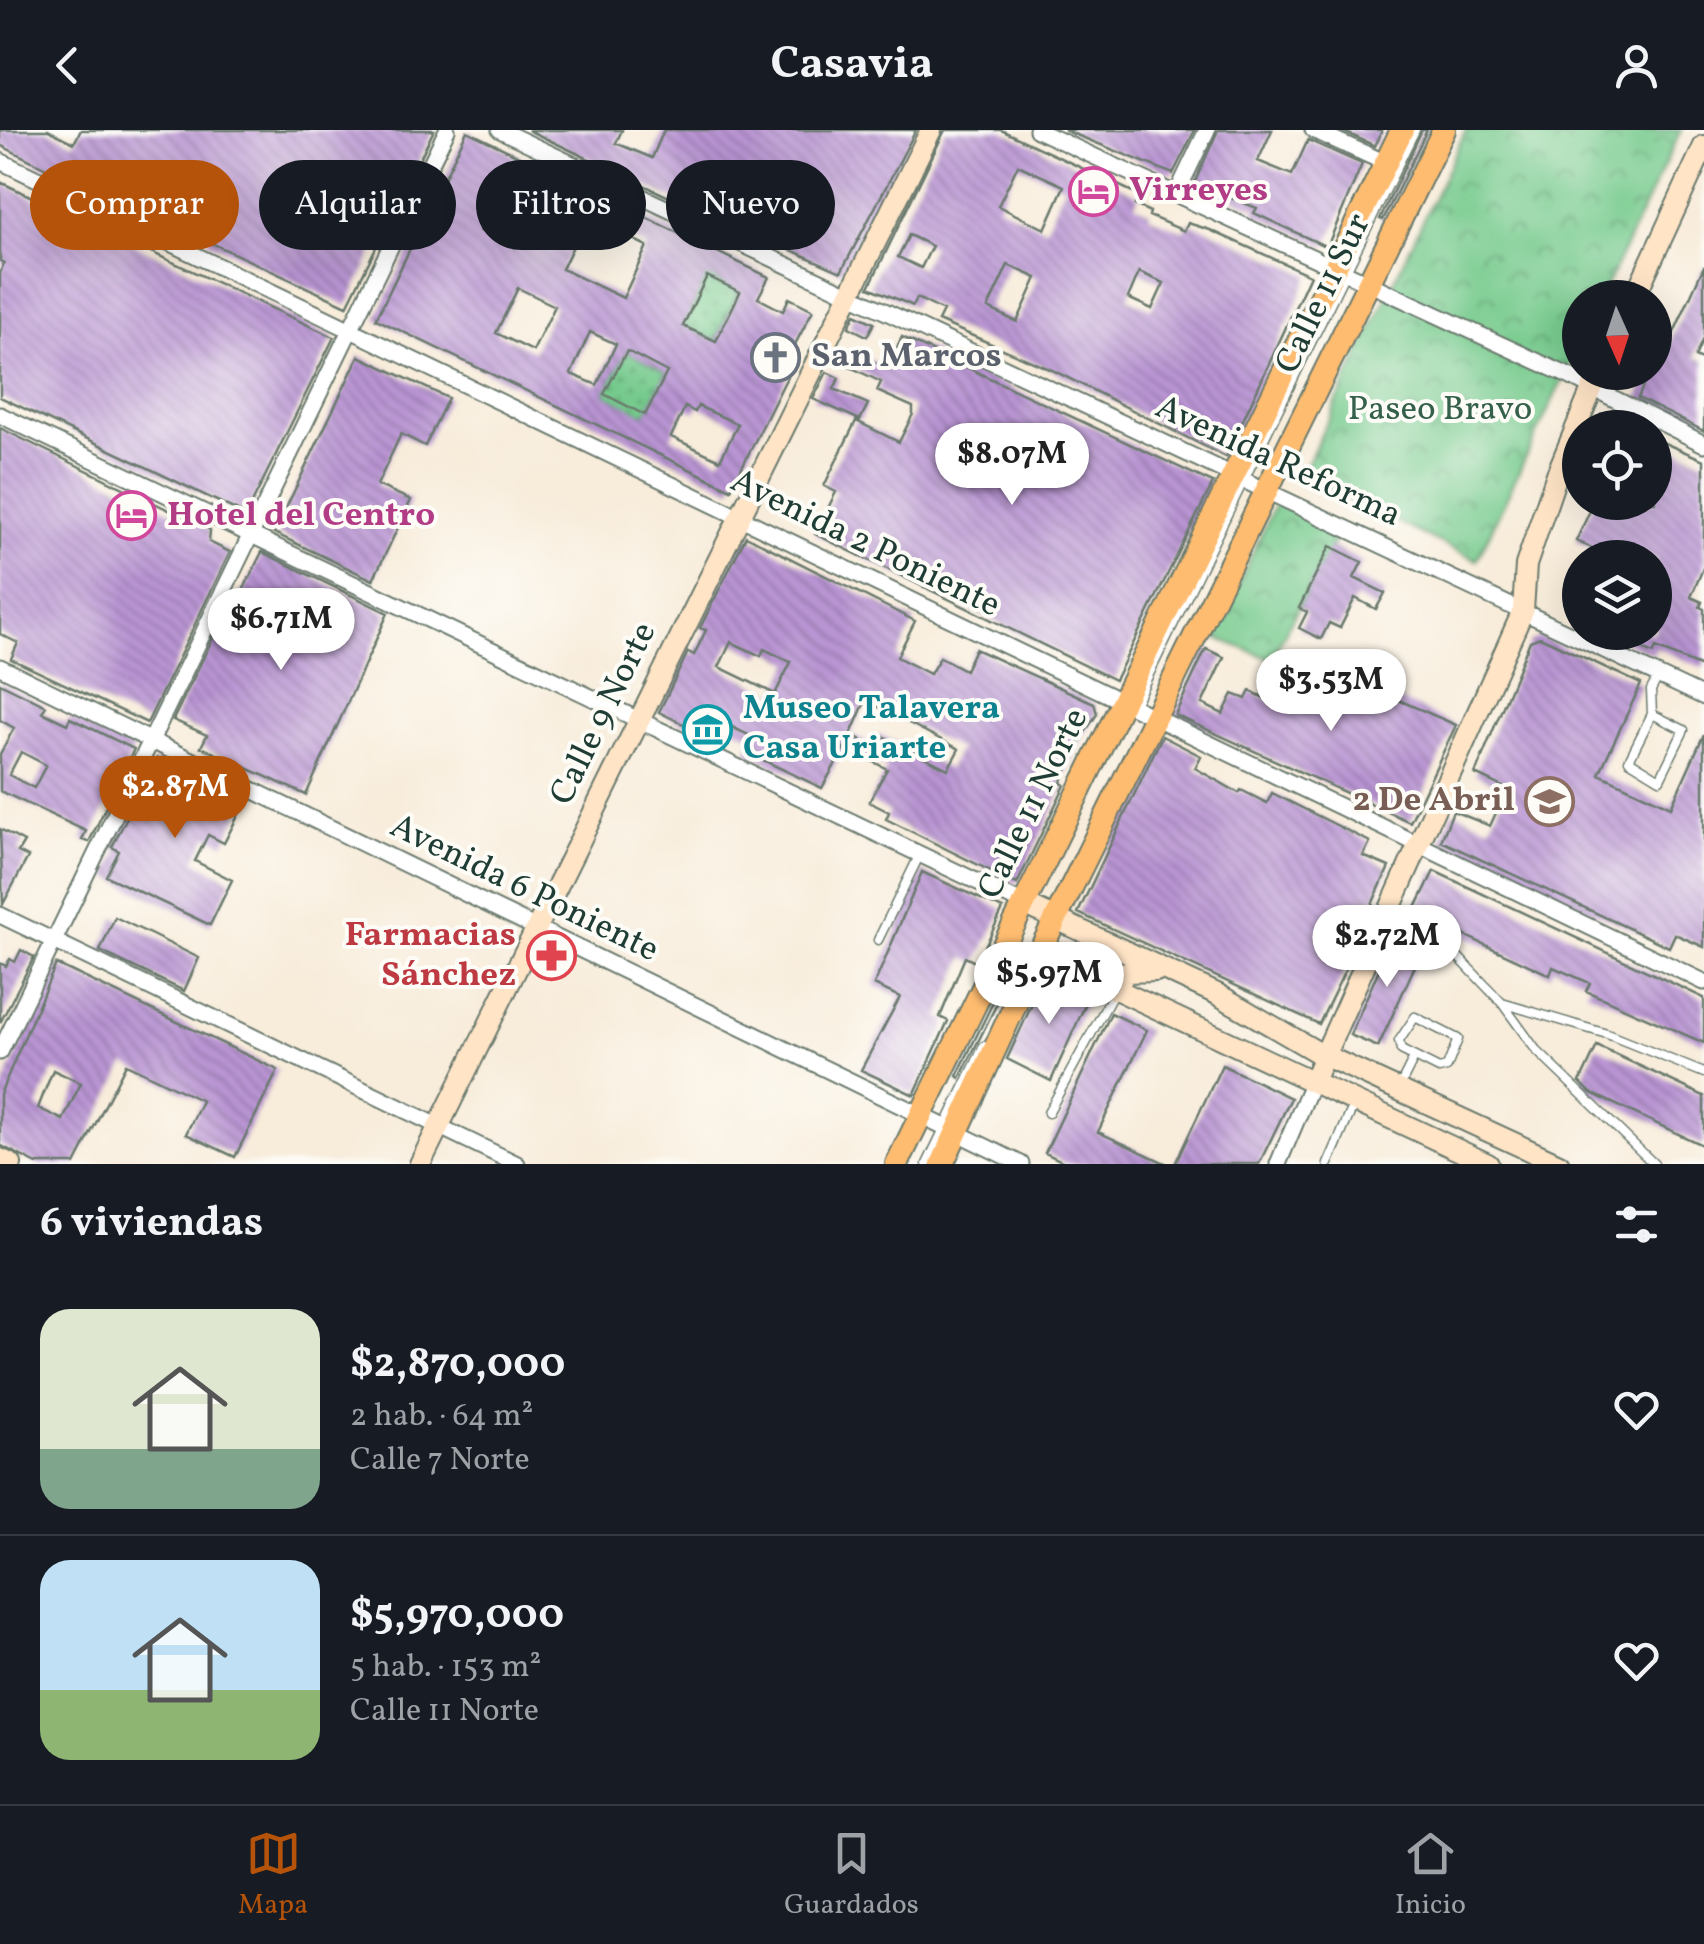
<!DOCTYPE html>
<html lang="es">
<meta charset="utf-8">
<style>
body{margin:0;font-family:Vollkorn,serif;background:#20242c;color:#f1f3f6;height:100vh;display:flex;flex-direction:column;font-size:38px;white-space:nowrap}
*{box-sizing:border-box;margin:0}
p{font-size:32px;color:#9ea1a6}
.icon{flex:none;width:55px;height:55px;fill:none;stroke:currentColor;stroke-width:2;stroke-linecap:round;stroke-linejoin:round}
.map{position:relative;height:1034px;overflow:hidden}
.details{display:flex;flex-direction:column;background:#171b24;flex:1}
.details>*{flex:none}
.hud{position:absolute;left:30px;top:30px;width:1000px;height:90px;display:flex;gap:20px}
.needle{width:65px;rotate:177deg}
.fabs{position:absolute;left:1562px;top:150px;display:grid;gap:20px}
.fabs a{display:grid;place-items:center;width:110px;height:110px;border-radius:50%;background:#171b24;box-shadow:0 10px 40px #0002;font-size:50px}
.price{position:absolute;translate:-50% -85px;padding:0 22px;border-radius:35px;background:#fff;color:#222;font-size:32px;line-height:65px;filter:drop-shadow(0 2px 5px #0008)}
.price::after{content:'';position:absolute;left:50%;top:60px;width:30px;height:22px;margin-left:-15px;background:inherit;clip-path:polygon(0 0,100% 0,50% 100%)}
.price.selected{background:#b45309;color:#fff}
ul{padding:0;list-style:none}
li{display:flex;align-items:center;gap:30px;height:250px;padding:0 40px}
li+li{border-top:2px solid #363941}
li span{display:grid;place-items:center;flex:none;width:280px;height:200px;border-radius:30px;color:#555}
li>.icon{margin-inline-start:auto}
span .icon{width:120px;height:120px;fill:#fffc;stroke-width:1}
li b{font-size:42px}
h2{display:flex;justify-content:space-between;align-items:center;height:120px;padding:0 40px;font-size:42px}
.chip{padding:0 35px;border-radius:45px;background:#171b24;box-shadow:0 10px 40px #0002;font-size:35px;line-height:90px}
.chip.selected{background:#b45309;color:#fff}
header{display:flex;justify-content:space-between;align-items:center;height:130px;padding:0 40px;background:#171b24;font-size:45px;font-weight:700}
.menu{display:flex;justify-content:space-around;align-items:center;height:140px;border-top:2px solid #363941;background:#171b24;font-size:28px;color:#9ea1a6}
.menu a{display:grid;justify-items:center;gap:5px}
.menu .selected{color:#b45309}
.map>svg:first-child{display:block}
</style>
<header><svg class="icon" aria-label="back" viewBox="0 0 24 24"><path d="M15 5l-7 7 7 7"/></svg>Casavia<svg class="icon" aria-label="person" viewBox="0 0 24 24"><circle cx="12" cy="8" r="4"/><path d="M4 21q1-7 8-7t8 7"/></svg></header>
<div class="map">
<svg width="1704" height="1034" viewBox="0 0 1704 1034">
<defs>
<pattern id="park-crowns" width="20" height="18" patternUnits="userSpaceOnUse" patternTransform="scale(2.5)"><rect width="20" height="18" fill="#76ca8d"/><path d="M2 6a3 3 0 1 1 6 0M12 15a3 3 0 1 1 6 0" fill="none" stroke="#60a574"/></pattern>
<pattern id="garden-dots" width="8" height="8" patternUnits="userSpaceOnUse" patternTransform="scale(2.5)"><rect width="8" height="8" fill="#76ca8d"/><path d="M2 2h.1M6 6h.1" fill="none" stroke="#60a574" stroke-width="1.8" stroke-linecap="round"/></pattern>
<pattern id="building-back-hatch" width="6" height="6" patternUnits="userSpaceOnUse" patternTransform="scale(2.5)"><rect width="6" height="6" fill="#b994d3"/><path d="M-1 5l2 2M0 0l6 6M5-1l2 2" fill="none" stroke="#967aac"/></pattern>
</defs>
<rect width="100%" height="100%" fill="#fdfcf7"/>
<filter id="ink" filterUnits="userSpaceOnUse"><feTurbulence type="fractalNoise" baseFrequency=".01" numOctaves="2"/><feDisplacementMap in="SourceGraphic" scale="20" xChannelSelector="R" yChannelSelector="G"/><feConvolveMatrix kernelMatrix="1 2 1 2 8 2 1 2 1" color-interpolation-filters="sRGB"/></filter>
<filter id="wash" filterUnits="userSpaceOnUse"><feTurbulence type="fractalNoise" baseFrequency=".0048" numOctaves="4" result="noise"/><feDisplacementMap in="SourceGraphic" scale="40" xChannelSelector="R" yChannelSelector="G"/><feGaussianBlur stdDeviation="2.25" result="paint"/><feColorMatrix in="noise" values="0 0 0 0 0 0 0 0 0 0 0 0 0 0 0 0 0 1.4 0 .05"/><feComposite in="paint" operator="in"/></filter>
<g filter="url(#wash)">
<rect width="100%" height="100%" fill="#f8ecda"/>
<!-- park -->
<path fill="url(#park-crowns)" stroke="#4a8460" stroke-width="2.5" d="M 1466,0 L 1681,0 L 1601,167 L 1580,168 L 1580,213 L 1477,430 L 1301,347 Z
M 1278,368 L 1341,398 L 1271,529 L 1214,507 Z"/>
<!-- garden -->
<path fill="url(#garden-dots)" stroke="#4a8460" stroke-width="2.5" d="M 500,58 L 535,74 L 515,117 L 480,101 Z
M 707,146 L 739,162 L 715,211 L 683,196 Z
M 627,221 L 667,242 L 645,285 L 604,264 Z"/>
<g id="blocks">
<!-- building -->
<path fill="url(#building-back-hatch)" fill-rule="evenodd" d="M 0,0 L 48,0 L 74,13 L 81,0 L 434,0 L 347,176 L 207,111 L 213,100 L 173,81 L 165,97 L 0,15 Z
M 528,0 L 622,0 L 616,13 L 652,28 L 664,0 L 916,0 L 841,142 L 755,104 L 753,107 Z
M 945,0 L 1001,0 L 1139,65 L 1135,75 L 1150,82 L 1149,86 L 1184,101 L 1188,93 L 1210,100 L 1310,145 L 1226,327 L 1052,240 L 938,191 L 943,181 L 917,168 L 913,176 L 869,157 ZM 1018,35 L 1064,56 L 1045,99 L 998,76 ZM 909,105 L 932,116 L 921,138 L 898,127 ZM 1008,135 L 1037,148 L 1017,192 L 988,178 ZM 1139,142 L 1164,153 L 1152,179 L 1128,168 Z
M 1064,0 L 1195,0 L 1173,44 Z
M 1218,0 L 1272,0 L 1258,31 L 1292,45 L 1308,10 L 1362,34 L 1327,117 L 1254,83 L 1257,78 L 1194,54 Z
M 1340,0 L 1382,0 L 1375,16 Z
M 1422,0 L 1427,0 L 1383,90 L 1380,89 Z
M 467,1 L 769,147 L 758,168 L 783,181 L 789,168 L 813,180 L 789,226 L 796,229 L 731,359 L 376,189 ZM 500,58 L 535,74 L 515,117 L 480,101 ZM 587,87 L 647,116 L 623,168 L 562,139 ZM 707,146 L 740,162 L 716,211 L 683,196 ZM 518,158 L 555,176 L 533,221 L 496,203 ZM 590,202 L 616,214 L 597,255 L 571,244 ZM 627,221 L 667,242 L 645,285 L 604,264 ZM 698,276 L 738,294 L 720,330 L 671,307 L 685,277 L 695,282 Z
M 0,52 L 334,207 L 246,385 L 0,267 L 0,143 L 4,133 L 0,131 Z
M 1704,136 L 1704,206 L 1695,227 L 1704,231 L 1704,301 L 1638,268 L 1649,242 L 1655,242 L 1655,223 L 1663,227 Z
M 855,184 L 874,193 L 867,206 L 849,197 Z
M 902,207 L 1213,353 L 1115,550 L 815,404 L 836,362 L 824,356 L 856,291 L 899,312 L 913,284 L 913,277 L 877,261 L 881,252 L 844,234 L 850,221 L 887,238 Z
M 359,226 L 448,268 L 425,316 L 401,304 L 377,355 L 411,370 L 373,450 L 274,403 Z
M 827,242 L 839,248 L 834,259 L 868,274 L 860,290 L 813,269 Z
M 0,298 L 210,400 L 209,412 L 230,422 L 147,593 L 11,529 L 18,513 L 0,504 Z
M 1655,309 L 1704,330 L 1704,436 L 1691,467 L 1702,472 L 1700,477 L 1704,479 L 1704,538 L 1656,518 L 1653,524 L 1603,502 L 1655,502 L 1655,428 L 1588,428 L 1592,418 L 1576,411 L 1594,372 L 1655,372 Z
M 746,406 L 915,491 L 897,527 L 930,544 L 940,527 L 965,540 L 975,519 L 1094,573 L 1097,584 L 1081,608 L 1061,653 L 1065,655 L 1017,754 L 886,689 L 889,682 L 869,672 L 887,639 L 845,617 L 822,658 L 746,622 L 753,607 L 717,590 L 708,606 L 659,582 L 688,522 L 694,525 L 706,500 L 700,498 ZM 731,512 L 761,526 L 764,519 L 791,532 L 775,564 L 719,537 ZM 864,574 L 874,575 L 959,619 L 948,639 L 879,604 L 873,617 L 851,604 Z
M 1330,416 L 1362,432 L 1354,448 L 1385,463 L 1376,479 L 1355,468 L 1340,498 L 1329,493 L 1321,509 L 1299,498 L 1307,482 L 1299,478 Z
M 262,422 L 388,483 L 306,665 L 201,617 L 207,605 L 173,590 L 227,479 L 232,483 Z
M 1540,507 L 1641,554 L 1599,644 L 1671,677 L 1704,604 L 1704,817 L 1675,804 L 1669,817 L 1441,711 L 1453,681 L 1490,696 L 1507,659 L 1475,644 L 1530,511 Z
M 1206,519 L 1224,527 L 1202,574 L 1223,584 L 1233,564 L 1246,569 L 1250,561 L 1276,573 L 1299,528 L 1367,561 L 1369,557 L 1456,595 L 1410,692 L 1175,585 Z
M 0,553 L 46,576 L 42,582 L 67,594 L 70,588 L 134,619 L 89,712 L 82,710 L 86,701 L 0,661 L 0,624 L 14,598 L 0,590 ZM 21,622 L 46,635 L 34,658 L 9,645 Z
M 1162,606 L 1201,626 L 1195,638 L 1239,663 L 1241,660 L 1267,673 L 1272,663 L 1370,712 L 1363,726 L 1389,737 L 1364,792 L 1368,793 L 1319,894 L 1078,783 Z
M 157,628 L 245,672 L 224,713 L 208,705 L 195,731 L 232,750 L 210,795 L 106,746 L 119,721 L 112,717 Z
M 0,699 L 24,712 L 18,722 L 28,727 L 3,774 Z
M 1434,741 L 1704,868 L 1704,913 L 1586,861 L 1590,853 L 1553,837 L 1550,845 L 1414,782 Z
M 922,742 L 1003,779 L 977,833 L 965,827 L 940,887 L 948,891 L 914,965 L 861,940 L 900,867 L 874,855 Z
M 115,787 L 199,828 L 184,861 L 100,821 Z
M 1395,803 L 1424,816 L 1378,917 L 1350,905 Z
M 21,820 L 34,827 L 0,893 L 0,833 L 6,836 L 10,829 L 15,832 Z
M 1018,821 L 1022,823 L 960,948 L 957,946 Z
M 56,834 L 278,940 L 235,1027 L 186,1004 L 202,971 L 126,934 L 75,1034 L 37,1034 L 0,1015 L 0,964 ZM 53,940 L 81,953 L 63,990 L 38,978 Z
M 1051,844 L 1090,864 L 1051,951 L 1007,929 L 1045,846 Z
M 1111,883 L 1147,900 L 1098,1002 L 1167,1034 L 1068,1034 L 1045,1023 Z
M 1597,916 L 1704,966 L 1704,1016 L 1591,963 L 1580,952 Z
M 1222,935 L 1291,968 L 1259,1034 L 1175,1034 Z"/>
</g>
</g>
<g filter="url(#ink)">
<use href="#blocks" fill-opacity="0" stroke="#6b7a6e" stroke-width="2.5"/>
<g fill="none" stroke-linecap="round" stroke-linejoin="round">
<defs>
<path id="lane" d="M 1134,575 L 1415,0
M 1652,584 L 1684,600 L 1660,649 L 1629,630 Z
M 1652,584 L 1651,560 L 1659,545
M 1392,783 L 1446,814 L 1502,873 L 1536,920 L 1654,1034
M 878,810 L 920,724
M 1502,873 L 1607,904 L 1704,943
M 1415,887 L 1458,909 L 1447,937 L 1439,939 L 1401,920 L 1399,911 Z
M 1398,960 L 1414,928
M 1048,983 L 1113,864
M 927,1034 L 984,916
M 1328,1034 L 1355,972"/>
<path id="street" d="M 500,0 L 1704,567
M 1037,0 L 1571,247 L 1704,314
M 1313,0 L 1386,33
M 0,31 L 1704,852
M 1176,65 L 1207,0
M 0,285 L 1024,774
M 0,537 L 1021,1034
M 0,785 L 517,1034
M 0,922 L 447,0
M 1278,1034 L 1313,951"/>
<path id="secondary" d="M 1634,168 L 1704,16
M 1024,774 L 1217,864 L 1317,922 L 1559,1034
M 1039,823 L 1488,1034
M 1115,860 L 1126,842 L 1156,841
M 1313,951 L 1523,481 L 1526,435 L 1557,344 L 1599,242
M 0,1029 L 11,1034
M 420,1034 L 931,0"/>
<path id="primary" d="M 897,1034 L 1402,0
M 942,1034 L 1039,823 L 1444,0"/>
</defs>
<!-- lane casing -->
<use href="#lane" stroke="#6b7a6e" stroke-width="11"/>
<!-- street casing -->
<use href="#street" stroke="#6b7a6e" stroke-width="19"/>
<!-- secondary casing -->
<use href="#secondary" stroke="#6b7a6e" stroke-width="24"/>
<!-- primary casing -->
<use href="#primary" stroke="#6b7a6e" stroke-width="26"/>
<!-- lane -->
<use href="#lane" stroke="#fff" stroke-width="8"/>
<!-- street -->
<use href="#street" stroke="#fff" stroke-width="15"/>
<!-- secondary -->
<use href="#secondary" stroke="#ffe4c6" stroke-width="20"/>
<!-- primary -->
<use href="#primary" stroke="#febc70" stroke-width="22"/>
</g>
</g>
<!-- icons -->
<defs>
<symbol id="hotel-ring" viewBox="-11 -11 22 22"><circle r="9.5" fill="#fdfcf7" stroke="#d1479c" stroke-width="1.5"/><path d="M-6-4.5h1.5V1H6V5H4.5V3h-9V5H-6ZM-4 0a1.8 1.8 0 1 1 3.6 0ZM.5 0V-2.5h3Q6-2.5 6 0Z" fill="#d1479c"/></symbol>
<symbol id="church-ring" viewBox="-11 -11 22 22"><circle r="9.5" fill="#fdfcf7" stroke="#6b7280" stroke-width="1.5"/><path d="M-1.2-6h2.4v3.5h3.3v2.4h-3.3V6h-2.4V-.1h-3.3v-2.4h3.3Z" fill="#6b7280"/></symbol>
<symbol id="museum-ring" viewBox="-11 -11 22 22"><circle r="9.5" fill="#fdfcf7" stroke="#0f9aa8" stroke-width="1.5"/><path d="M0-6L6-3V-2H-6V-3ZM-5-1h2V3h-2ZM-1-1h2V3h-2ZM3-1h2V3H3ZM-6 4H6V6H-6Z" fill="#0f9aa8"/></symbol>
<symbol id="school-ring" viewBox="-11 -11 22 22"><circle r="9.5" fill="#fdfcf7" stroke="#8d6e63" stroke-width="1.5"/><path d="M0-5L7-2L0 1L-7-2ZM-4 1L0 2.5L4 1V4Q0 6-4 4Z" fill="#8d6e63"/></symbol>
<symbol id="pharmacy-ring" viewBox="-11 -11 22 22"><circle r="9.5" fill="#fdfcf7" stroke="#e0444e" stroke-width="1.5"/><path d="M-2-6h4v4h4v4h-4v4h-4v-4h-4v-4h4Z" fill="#e0444e"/></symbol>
</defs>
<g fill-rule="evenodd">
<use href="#hotel-ring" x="1066" y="34" width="55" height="55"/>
<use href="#church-ring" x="748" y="200" width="55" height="55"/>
<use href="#hotel-ring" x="104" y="358" width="55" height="55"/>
<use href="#museum-ring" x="680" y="572" width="55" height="55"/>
<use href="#school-ring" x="1522" y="644" width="55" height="55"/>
<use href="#pharmacy-ring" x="524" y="798" width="55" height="55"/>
</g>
<g text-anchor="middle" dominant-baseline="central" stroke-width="8" stroke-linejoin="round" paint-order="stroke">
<!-- hotel labels -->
<g font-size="35" font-weight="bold" fill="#b23c85" stroke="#fdfcf7" text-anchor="start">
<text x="1129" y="61">Virreyes</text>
<text x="167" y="386">Hotel del Centro</text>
</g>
<!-- street labels -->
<g font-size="35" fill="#1f3d34" stroke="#fdfcf7">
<text transform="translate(1324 164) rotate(-64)">Calle 11 Sur</text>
<text transform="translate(1278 332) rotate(25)">Avenida Reforma</text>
<text transform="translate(865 414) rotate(26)">Avenida 2 Poniente</text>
<text transform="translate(604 584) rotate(-64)">Calle 9 Norte</text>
<text transform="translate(1034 674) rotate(-64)">Calle 11 Norte</text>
<text transform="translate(524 759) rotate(26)">Avenida 6 Poniente</text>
</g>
<!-- worship labels -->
<g font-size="35" font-weight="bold" fill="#5b616d" stroke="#fdfcf7" text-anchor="start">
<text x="811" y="227">San Marcos</text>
</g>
<!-- park labels -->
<g font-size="35" fill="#35604a" stroke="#fdfcf7">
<text x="1440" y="280">Paseo Bravo</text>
</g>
<!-- culture labels -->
<g font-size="35" font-weight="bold" fill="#0d838f" stroke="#fdfcf7" text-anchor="start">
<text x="743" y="579">Museo Talavera<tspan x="743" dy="40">Casa Uriarte</tspan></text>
</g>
<!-- education labels -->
<g font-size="35" font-weight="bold" fill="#785e54" stroke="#fdfcf7" text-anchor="end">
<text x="1515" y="671">2 De Abril</text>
</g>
<!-- health labels -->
<g font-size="35" font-weight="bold" fill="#be3a42" stroke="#fdfcf7" text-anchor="end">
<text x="516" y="806">Farmacias<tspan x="516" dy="40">Sánchez</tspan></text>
</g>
</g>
</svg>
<div class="fabs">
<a><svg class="needle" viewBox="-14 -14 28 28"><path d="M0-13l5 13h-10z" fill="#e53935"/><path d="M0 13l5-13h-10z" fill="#9ea1a6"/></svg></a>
<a><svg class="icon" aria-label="locate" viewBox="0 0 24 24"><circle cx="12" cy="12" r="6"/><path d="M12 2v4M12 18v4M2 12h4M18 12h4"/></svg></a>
<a><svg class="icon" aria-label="layers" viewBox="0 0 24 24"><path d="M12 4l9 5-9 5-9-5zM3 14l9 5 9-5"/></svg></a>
</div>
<b class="price" style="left:1012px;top:378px">$8.07M</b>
<b class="price" style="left:281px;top:543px">$6.71M</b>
<b class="price" style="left:1331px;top:604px">$3.53M</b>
<b class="price selected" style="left:175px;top:711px">$2.87M</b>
<b class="price" style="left:1387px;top:860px">$2.72M</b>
<b class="price" style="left:1049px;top:897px">$5.97M</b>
<div class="hud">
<a class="chip selected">Comprar</a>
<a class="chip">Alquilar</a>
<a class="chip">Filtros</a>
<a class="chip">Nuevo</a>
</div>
</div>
<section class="details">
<h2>6 viviendas<svg class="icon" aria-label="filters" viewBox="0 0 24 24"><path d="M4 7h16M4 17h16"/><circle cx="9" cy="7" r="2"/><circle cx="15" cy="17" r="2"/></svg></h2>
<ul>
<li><span style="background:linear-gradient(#dfe7d0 70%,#7fa58c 0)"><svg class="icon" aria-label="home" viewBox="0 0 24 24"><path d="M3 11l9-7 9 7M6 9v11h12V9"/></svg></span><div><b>$2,870,000</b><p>2 hab. · 64 m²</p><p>Calle 7 Norte</p></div><svg class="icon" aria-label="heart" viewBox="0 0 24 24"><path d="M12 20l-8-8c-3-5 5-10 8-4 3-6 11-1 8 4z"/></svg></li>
<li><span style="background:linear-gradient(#bfe0f5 65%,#8fb573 0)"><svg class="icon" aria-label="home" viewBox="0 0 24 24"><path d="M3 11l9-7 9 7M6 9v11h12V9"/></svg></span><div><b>$5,970,000</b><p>5 hab. · 153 m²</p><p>Calle 11 Norte</p></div><svg class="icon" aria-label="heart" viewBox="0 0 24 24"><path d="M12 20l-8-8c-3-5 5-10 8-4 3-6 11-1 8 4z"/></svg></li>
</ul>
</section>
<nav class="menu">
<a class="selected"><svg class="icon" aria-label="map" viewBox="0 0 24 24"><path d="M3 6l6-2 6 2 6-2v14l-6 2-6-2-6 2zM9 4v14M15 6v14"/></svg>Mapa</a>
<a><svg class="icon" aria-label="saved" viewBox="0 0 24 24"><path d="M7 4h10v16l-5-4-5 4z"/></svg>Guardados</a>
<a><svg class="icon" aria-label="home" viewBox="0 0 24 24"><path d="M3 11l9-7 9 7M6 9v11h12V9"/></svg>Inicio</a>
</nav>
